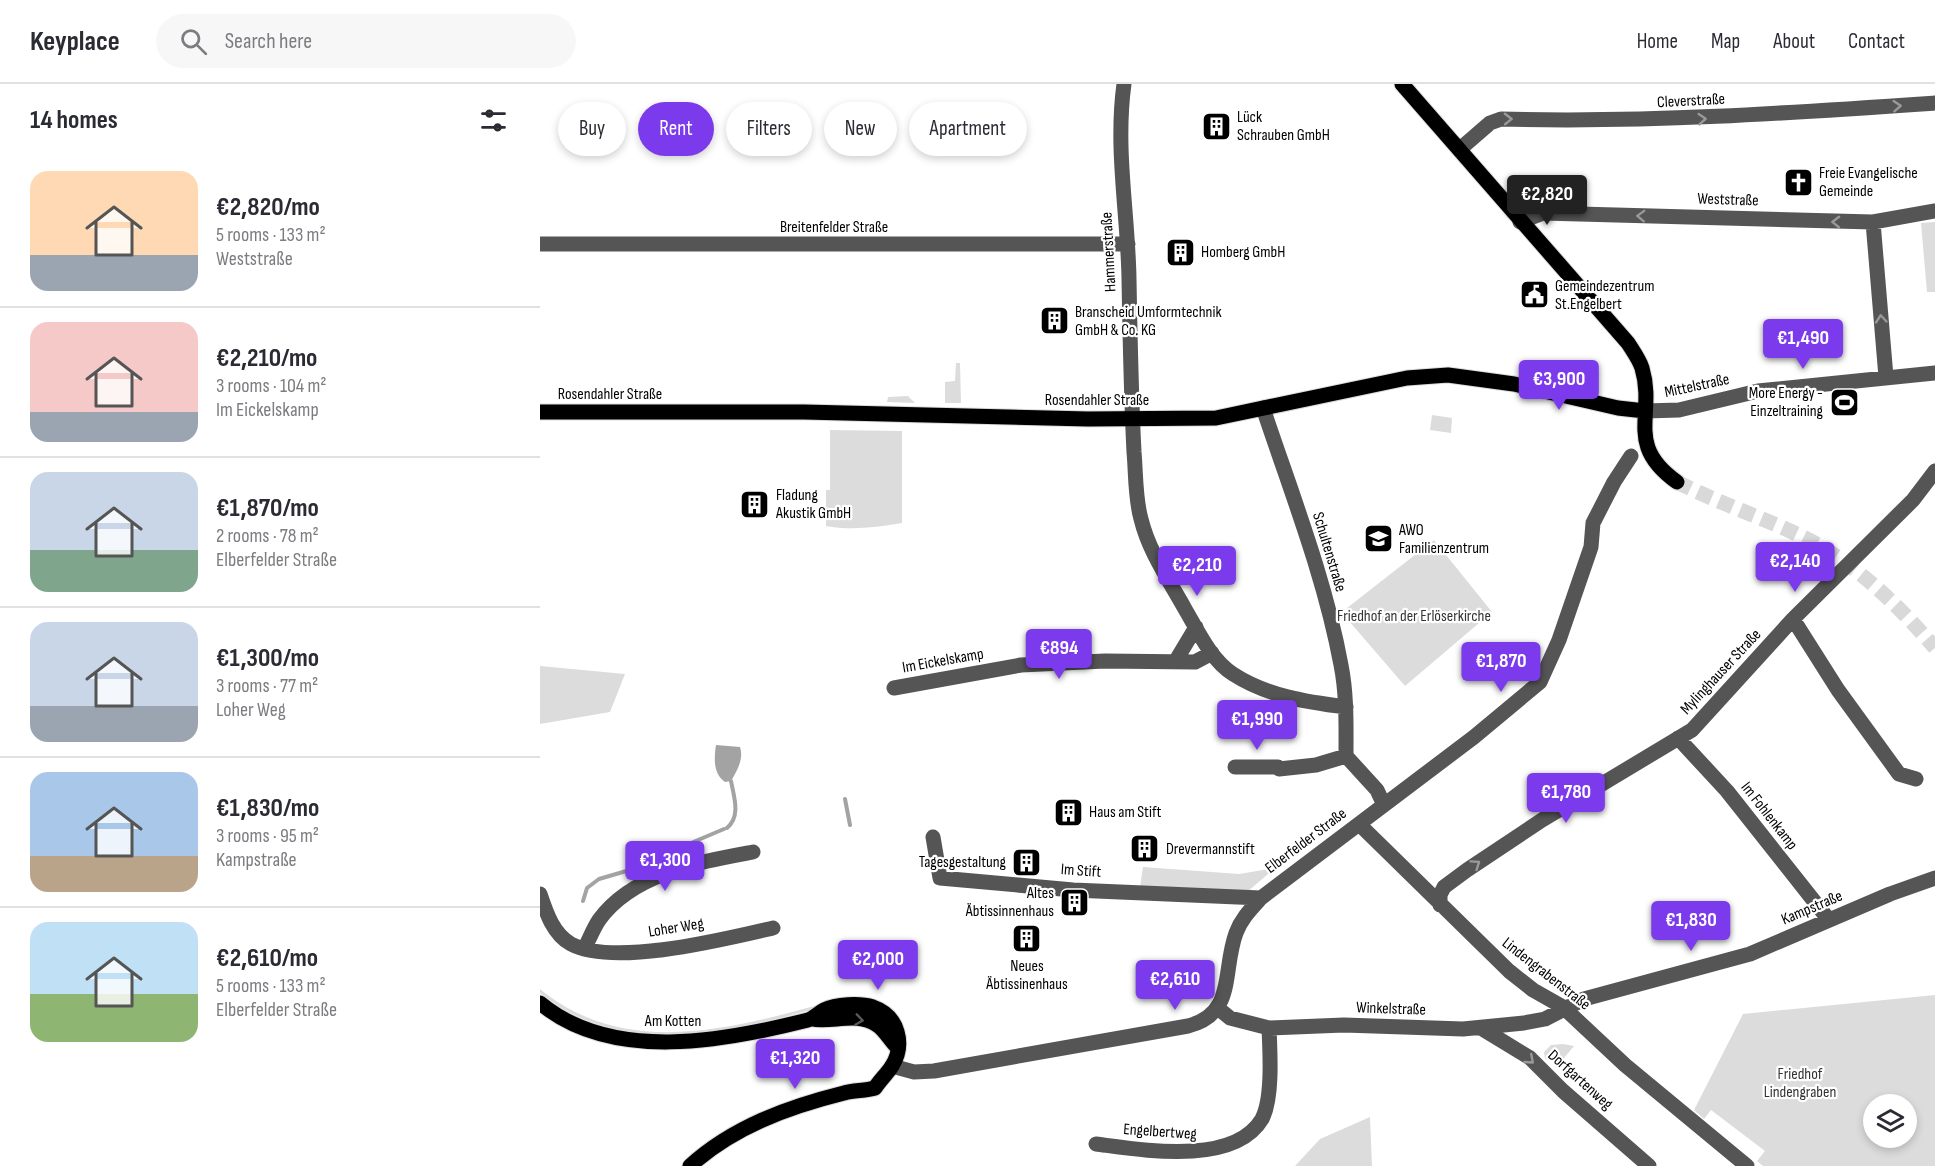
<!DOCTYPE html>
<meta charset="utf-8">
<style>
body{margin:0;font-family:"Sofia Sans Condensed",sans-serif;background:#f7f7f7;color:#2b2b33;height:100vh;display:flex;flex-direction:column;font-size:22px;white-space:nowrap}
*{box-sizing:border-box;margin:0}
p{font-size:20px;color:#7c7c81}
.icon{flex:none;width:33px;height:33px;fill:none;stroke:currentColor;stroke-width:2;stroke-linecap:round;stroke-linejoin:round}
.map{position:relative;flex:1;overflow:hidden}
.side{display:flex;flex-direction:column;background:#fff;width:540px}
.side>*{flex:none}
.hud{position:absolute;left:18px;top:18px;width:570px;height:54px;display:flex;gap:12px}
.tools{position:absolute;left:1323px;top:1010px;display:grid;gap:12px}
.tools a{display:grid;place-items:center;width:54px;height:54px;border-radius:50%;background:#fff;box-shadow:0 3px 9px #0003;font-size:30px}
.price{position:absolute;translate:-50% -51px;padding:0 14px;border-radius:6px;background:#7c3aed;color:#fff;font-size:20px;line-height:39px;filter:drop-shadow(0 2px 3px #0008)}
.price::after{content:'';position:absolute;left:50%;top:36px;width:18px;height:14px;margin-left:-9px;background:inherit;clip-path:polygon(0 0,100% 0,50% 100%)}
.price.selected{background:#222;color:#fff}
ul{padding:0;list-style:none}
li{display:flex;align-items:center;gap:18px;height:150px;padding:0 30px}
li+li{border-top:2px solid #e1e1e2}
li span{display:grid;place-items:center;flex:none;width:168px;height:120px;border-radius:18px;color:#555}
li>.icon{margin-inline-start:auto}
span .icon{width:72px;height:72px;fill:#fffc;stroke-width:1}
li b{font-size:26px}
h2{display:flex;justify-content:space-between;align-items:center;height:72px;padding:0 30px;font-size:26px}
.tag{padding:0 21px;border-radius:27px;background:#fff;box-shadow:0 3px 9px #0003;font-size:21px;line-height:54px}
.tag.selected{background:#7c3aed;color:#fff}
header{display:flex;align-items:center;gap:36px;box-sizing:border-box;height:84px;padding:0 30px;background:#fff;border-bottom:2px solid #e1e1e2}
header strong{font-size:28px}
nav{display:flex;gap:33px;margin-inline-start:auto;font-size:21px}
.search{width:420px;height:54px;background:#f7f7f7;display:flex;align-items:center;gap:15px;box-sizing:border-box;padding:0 21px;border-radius:33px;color:#7c7c81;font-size:22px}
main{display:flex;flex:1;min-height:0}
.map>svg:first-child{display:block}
</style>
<header>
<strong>Keyplace</strong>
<div class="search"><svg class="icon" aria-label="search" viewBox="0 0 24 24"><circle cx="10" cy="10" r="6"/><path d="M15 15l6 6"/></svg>Search here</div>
<nav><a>Home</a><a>Map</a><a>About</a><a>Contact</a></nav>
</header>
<main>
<section class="side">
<h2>14 homes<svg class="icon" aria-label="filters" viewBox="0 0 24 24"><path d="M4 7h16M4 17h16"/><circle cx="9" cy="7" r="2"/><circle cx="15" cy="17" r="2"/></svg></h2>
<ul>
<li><span style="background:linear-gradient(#ffd9b3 70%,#9aa5b1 0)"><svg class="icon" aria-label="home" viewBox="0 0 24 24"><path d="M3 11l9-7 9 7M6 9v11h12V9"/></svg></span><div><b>€2,820/mo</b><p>5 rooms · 133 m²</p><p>Weststraße</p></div></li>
<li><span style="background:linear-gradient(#f6c9c9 75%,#9aa5b1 0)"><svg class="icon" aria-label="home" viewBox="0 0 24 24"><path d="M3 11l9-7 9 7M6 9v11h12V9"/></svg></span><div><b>€2,210/mo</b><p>3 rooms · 104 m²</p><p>Im Eickelskamp</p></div></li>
<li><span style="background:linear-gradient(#c9d6e8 65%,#7fa58c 0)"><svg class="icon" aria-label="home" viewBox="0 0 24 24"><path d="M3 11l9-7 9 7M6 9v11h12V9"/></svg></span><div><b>€1,870/mo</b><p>2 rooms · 78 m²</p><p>Elberfelder Straße</p></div></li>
<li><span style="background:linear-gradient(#c9d6e8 70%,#9aa5b1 0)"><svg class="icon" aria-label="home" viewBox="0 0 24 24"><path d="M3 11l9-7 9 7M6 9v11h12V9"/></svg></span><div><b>€1,300/mo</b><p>3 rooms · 77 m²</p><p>Loher Weg</p></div></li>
<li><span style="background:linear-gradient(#a9c7e8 70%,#b9a48a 0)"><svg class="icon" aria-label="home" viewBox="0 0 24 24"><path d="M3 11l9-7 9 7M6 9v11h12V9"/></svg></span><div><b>€1,830/mo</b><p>3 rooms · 95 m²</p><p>Kampstraße</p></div></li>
<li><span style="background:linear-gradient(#bfe0f5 60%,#8fb573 0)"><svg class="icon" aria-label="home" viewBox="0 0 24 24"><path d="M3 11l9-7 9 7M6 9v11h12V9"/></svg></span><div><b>€2,610/mo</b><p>5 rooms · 133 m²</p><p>Elberfelder Straße</p></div></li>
</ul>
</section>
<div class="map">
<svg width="1395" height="1082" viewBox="0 0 1395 1082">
<rect width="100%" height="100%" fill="#fff"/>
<!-- green -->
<path fill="#dcdcdc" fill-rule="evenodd" d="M 1395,138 L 1395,208 L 1387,208 L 1381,139 Z
M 416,279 L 420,279 L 421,319 L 405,319 L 405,298 L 415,297 Z
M 368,312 L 375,319 L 347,318 L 348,313 Z
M 892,331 L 912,334 L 911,349 L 890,346 Z
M 290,346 L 362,347 L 362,439 C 337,443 311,447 286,442 L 286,406 L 290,406 Z
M 894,456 L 952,528 L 865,602 L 809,537 L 812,534 L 807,524 Z
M 0,582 L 85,590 L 70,628 L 0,640 Z
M 603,783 L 699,790 L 735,784 L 706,809 L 600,803 Z
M 0,905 C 85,975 193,945 288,918 L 289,921 C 195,947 84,977 0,909 Z
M 1395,911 L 1395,1082 L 1223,1082 L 1217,1077 L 1225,1067 L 1171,1026 L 1164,1035 L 1154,1026 L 1203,930 ZM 1334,1020 L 1366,1020 L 1366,1053 L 1334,1053 Z
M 1023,960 L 1034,962 L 1020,979 L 1005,975 L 1004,968 L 1011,961 Z
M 830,1033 L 832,1082 L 755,1082 L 780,1055 Z"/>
<!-- water -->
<path fill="#a3a3a3" d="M 176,661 L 200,663 C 204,675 197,687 191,697 L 185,698 C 173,690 174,674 176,661 Z"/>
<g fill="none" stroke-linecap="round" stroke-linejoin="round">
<!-- stream -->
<path stroke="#a3a3a3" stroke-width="4" d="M 305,715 L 310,741
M 187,744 C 201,732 194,713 191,697
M 43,817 L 47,804 L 59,795 L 107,781 L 125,770 L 184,745"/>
<!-- major-tunnel -->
<path stroke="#d9d9d9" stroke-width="15" stroke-dasharray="15 8" stroke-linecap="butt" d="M 1137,398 C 1180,420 1228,435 1271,457 C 1319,483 1360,523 1395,564"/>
<defs>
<path id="major" d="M 862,0 L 1088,259 C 1093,267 1099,275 1102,284 C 1116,332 1084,360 1137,398
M 0,328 L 264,328 L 548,335 L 676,334 L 867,294 L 908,291 L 974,300 L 1078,324 L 1105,327
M 0,919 C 72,979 185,957 268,936 C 274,934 278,929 284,926 C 296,920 320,919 333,923 C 359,932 365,961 352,982 C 347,990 340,996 335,1004 C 325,1007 314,1006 304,1009 C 248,1023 193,1043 150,1082
M 272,935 C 292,939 318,927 337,941 C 344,945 350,956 356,962"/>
</defs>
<!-- major casing -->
<use href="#major" stroke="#dbdbdb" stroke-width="17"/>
<!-- minor -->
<path stroke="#555" stroke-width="15" d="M 584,0 C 575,65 588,130 589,195 C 590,253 591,310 594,368 C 596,390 595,414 601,435 C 609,468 629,496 645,525 C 658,547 671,576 693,590 C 727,612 766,618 806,623
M 920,65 L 950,39 L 961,35 C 1106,39 1250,29 1395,19
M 980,138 L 1003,129 L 1333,138 L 1395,127
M 1333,138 L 1346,293
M 0,160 L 588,160
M 723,324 C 751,408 785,494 801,581 C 807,611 806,642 806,672 L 837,706 L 844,721
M 1105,327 L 1139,326 L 1218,307 L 1395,289
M 1253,535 L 1298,606 L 1359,690 L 1376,695
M 635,578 L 656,543
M 354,604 L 481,581 L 565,577 L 655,578 L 672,569
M 1138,654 L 1187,707 L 1289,836
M 695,683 L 738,683
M 739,685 L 776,681 L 806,672
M 819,740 L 969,887 L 993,906 L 1023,923 L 1085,981 L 1207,1082
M 393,753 L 400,794 L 533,806 L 721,814
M 0,810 C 6,828 13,850 31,860 C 74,883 185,855 233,844
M 900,821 L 900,811 L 904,803 L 927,786 L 1002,736 L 1152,646 L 1253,535 L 1373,416 L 1395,387
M 44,865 C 49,856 53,845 59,836 C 93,789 160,778 213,768
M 679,925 L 690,934 L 729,944 L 804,941 L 923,945 L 984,939 L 1005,935 L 1044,915 L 1210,870 L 1350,810 L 1395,794
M 941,944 L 990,974 L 1023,1007 L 1109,1082
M 352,982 L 374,988 L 394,987 L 648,942 C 696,930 682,887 696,849 C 701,835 711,825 721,814 L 934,653 L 1000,598 L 1019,556 L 1051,463 L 1053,439 L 1074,398 L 1091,372
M 556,1060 C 603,1066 694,1082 722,1035 C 733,1014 730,968 729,944"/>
<!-- major -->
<use href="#major" stroke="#000" stroke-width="15"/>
</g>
<!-- one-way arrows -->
<defs><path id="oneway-chevron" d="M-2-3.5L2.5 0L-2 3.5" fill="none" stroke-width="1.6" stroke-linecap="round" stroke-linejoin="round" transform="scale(1.5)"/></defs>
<g stroke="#999">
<use href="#oneway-chevron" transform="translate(1357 22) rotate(-4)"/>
<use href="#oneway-chevron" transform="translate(968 35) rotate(-1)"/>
<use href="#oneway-chevron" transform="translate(1162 35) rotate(-4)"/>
<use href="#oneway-chevron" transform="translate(1101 132) rotate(-178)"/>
<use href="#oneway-chevron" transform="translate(1296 138) rotate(-179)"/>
<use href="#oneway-chevron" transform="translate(1341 235) rotate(-95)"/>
<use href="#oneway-chevron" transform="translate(936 780) rotate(-35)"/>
<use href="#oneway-chevron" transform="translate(990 976) rotate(41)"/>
</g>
<use stroke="#595959" href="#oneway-chevron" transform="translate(319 936) rotate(8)"/>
<!-- icons -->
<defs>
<symbol id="building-square" viewBox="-11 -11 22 22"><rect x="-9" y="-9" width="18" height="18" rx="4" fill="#000" stroke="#fff"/><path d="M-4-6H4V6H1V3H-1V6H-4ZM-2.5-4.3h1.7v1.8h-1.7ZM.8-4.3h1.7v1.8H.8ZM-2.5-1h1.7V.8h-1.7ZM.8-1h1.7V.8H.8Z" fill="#fff"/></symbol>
<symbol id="church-square" viewBox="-11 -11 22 22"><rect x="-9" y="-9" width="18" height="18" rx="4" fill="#000" stroke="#fff"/><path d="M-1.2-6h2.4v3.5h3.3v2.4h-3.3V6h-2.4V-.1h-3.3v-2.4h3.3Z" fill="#fff"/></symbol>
<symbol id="civic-square" viewBox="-11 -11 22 22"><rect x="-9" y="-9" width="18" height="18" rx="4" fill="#000" stroke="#fff"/><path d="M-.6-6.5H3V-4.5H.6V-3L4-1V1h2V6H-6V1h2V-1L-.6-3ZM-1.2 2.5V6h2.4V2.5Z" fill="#fff"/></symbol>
<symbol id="stadium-square" viewBox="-11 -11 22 22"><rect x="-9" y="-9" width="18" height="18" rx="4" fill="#000" stroke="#fff"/><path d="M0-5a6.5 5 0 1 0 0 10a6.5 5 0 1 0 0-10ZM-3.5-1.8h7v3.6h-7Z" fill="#fff"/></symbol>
<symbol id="school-square" viewBox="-11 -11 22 22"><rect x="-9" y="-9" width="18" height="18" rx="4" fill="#000" stroke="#fff"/><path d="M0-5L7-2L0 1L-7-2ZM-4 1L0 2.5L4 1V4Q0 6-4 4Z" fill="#fff"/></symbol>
</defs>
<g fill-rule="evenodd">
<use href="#building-square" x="660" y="26" width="33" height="33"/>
<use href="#church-square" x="1242" y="82" width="33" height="33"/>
<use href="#building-square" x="624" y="152" width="33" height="33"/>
<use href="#civic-square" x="978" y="194" width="33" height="33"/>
<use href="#building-square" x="498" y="220" width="33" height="33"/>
<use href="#stadium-square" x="1288" y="302" width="33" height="33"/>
<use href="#building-square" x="198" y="404" width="33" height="33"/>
<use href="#school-square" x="822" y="438" width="33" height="33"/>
<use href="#building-square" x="512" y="712" width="33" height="33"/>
<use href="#building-square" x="588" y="748" width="33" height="33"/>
<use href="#building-square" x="470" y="762" width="33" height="33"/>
<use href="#building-square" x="518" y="802" width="33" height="33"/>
<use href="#building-square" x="470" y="838" width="33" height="33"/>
</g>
<g text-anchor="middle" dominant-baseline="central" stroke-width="4.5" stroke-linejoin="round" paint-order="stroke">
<!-- street labels -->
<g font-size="16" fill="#000" stroke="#fff">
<text transform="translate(1151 17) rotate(-3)">Cleverstraße</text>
<text transform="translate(1188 116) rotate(2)">Weststraße</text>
<text x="294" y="143">Breitenfelder Straße</text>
<text transform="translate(569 168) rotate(-93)">Hammerstraße</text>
<text transform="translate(1157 302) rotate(-12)">Mittelstraße</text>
<text x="70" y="310">Rosendahler Straße</text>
<text x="557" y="316">Rosendahler Straße</text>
<text transform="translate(789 468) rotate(73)">Schultenstraße</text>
<text transform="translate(403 577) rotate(-10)">Im Eickelskamp</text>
<text transform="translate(1181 588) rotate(-47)">Mylinghauser Straße</text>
<text transform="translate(1229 732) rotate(52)">Im Fohlenkamp</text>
<text transform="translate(766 757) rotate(-37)">Elberfelder Straße</text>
<text transform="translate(541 787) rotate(4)">Im Stift</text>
<text transform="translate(1272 824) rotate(-23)">Kampstraße</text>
<text transform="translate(136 844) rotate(-9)">Loher Weg</text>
<text transform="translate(1006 890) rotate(38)">Lindengrabenstraße</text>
<text transform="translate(851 925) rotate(2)">Winkelstraße</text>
<text x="133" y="937">Am Kotten</text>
<text transform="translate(1040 996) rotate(42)">Dorfgartenweg</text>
<text transform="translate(620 1048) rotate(4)">Engelbertweg</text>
</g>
<!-- poi labels -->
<g font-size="16" fill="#000" stroke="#fff" text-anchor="start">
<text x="697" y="33">Lück<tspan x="697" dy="18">Schrauben GmbH</tspan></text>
<text x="1279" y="89">Freie Evangelische<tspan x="1279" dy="18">Gemeinde</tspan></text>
<text x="661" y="168">Homberg GmbH</text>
<text x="1015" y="202">Gemeindezentrum<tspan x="1015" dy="18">St.Engelbert</tspan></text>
<text x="535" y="228">Branscheid Umformtechnik<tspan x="535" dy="18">GmbH &amp; Co. KG</tspan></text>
<text x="1283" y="309" text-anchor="end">More Energy -<tspan x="1283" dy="18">Einzeltraining</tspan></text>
<text x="236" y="411">Fladung<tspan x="236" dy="18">Akustik GmbH</tspan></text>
<text x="859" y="446">AWO<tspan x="859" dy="18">Familienzentrum</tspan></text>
<text x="549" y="728">Haus am Stift</text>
<text x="626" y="765">Drevermannstift</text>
<text x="466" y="778" text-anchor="end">Tagesgestaltung</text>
<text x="514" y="809" text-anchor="end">Altes<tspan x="514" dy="18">Äbtissinnenhaus</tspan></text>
<text x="487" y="882" text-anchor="middle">Neues<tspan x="487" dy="18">Äbtissinenhaus</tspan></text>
</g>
<!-- park labels -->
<g font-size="16" fill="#333" stroke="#fff">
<text x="874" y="532">Friedhof an der Erlöserkirche</text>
<text x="1260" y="990">Friedhof<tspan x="1260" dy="18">Lindengraben</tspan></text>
</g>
</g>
</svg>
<div class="tools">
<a><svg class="icon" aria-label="layers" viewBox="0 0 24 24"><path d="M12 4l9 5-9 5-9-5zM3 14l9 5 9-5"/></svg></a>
</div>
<b class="price selected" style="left:1007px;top:142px">€2,820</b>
<b class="price" style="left:1263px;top:286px">€1,490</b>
<b class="price" style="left:1019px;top:327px">€3,900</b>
<b class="price" style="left:1255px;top:509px">€2,140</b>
<b class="price" style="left:657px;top:513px">€2,210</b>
<b class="price" style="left:519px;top:596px">€894</b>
<b class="price" style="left:961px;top:609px">€1,870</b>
<b class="price" style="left:717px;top:667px">€1,990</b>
<b class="price" style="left:1026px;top:740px">€1,780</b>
<b class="price" style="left:125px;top:808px">€1,300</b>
<b class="price" style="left:1151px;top:868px">€1,830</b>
<b class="price" style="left:338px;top:907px">€2,000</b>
<b class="price" style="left:635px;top:927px">€2,610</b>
<b class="price" style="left:255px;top:1006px">€1,320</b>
<div class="hud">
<a class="tag">Buy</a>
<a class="tag selected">Rent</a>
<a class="tag">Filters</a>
<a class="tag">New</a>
<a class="tag">Apartment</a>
</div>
</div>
</main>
